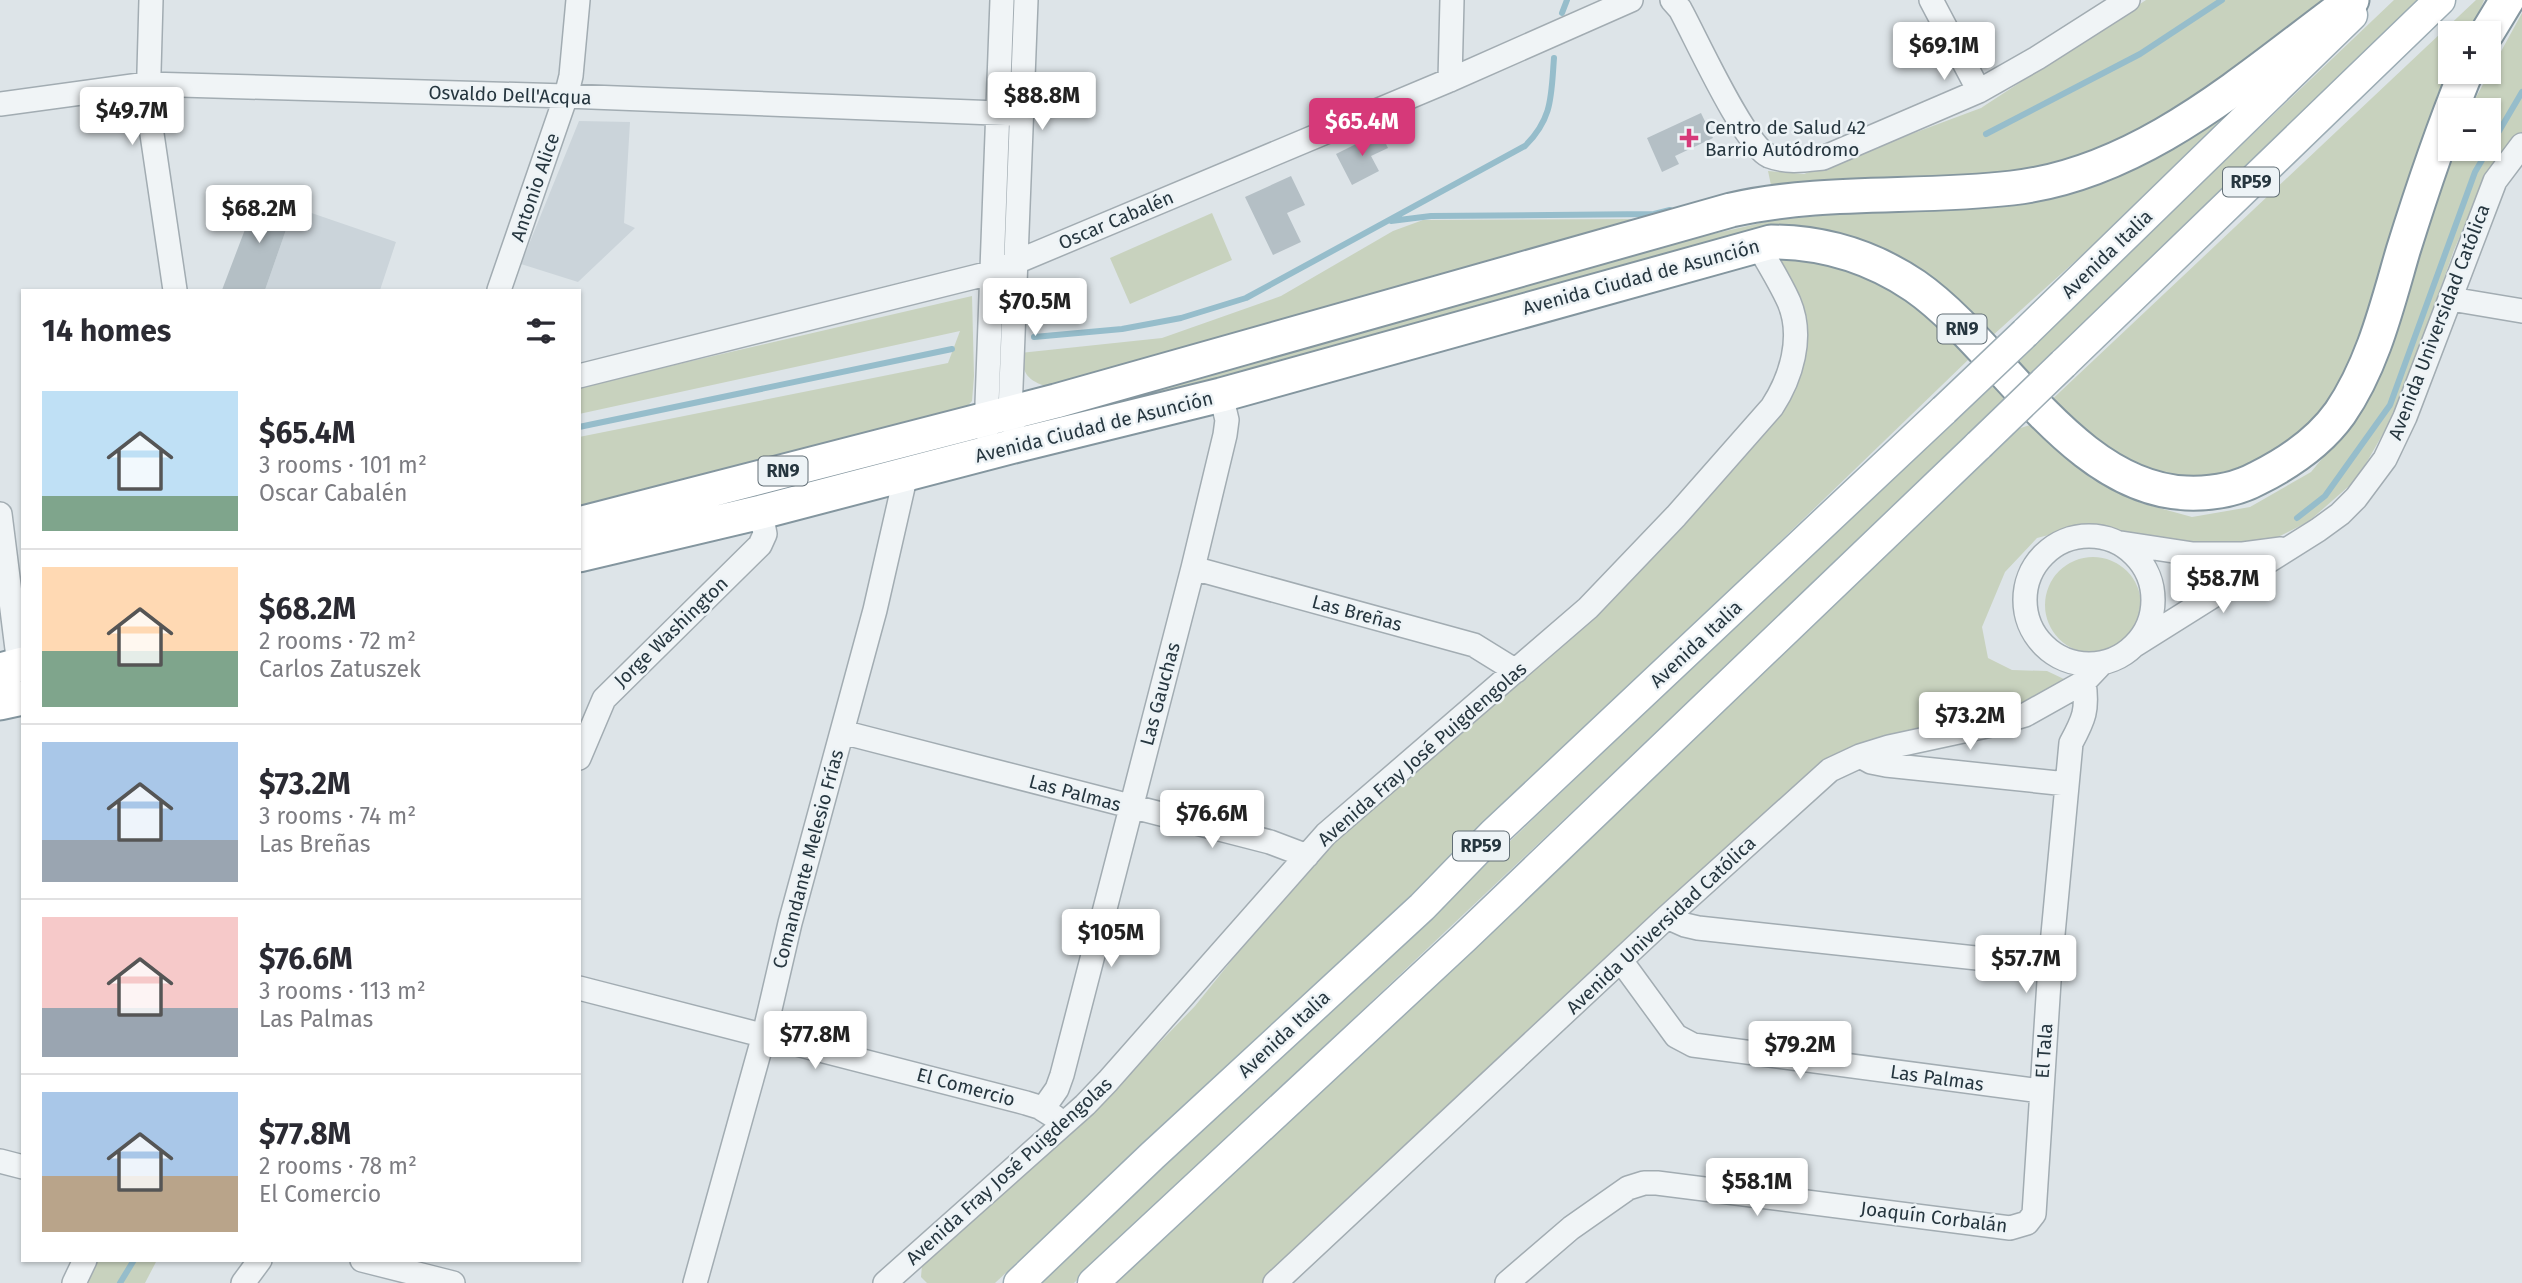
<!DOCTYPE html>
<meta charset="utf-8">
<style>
body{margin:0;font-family:"Fira Sans",sans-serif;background:#f7f7f7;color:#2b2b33;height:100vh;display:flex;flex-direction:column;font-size:26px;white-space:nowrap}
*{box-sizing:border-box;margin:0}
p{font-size:23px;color:#7c7c81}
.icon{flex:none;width:38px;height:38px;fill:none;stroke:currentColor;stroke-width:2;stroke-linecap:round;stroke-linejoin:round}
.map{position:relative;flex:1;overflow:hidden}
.panel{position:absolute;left:21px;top:289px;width:560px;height:973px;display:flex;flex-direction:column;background:#fff;border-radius:0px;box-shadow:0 2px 5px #0004}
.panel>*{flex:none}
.tools{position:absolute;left:2438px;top:21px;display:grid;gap:14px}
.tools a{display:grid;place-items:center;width:63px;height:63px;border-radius:0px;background:#fff;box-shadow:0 2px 5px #0004;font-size:35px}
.price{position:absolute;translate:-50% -60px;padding:0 16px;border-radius:7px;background:#fff;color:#222;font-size:23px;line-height:46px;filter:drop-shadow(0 2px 4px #0008)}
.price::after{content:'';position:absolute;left:50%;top:42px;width:21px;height:16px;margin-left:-10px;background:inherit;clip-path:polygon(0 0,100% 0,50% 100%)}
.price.selected{background:#d63979;color:#fff}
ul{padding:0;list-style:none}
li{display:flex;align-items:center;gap:21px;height:175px;padding:0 21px}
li+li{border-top:2px solid #e1e1e2}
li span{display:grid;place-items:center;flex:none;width:196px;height:140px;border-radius:0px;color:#555}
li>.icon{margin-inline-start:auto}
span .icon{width:84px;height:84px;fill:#fffc;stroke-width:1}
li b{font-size:30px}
h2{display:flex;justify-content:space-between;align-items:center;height:84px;padding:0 21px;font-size:30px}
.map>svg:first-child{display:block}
</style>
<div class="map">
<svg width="2522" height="1283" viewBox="0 0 2522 1283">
<rect width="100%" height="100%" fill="#dde4e8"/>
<!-- built -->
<path fill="#cbd4da" d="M 579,121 L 630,122 L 624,223 L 635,228 L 578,282 L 521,264 Z
M 294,207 L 396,242 L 380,290 L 265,290 Z"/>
<!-- green -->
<path fill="#c8d2be" d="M 2146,0 L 2330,0 L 2223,81 L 2142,133 L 2029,172 L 1850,191 L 1048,387 C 1027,380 1024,375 1020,353 L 1162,338 L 1281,296 L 1393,231 L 1423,220 L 1644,219 L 1772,190 L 1768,171 L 1804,174 L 1981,108 Z
M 2394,0 L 2430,0 L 1074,1283 L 1040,1283 L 1383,962 Z
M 2476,0 L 2484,0 L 2471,33 L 2450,33 L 2450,72 L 2370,328 L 2336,402 L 2254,474 L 2146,481 L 2044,407 Z
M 2522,13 L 2522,133 L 2487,174 L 2454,250 L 2399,406 L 2357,479 L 2308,522 L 2272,540 L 2220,549 L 2163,541 L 2101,528 L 2076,528 L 2037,538 L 2005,572 L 1982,627 L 1988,658 L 2012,670 L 2047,671 L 2066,680 L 2021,709 L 1847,752 L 1265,1283 L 1116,1283 L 2011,431 L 2030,425 L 2092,479 L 2141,503 L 2192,517 L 2250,507 L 2311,472 L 2365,407 L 2389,353 L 2453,149 L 2488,149 L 2488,110 L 2469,110 Z
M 2234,105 L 2241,107 L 2200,149 L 1981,346 L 1831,244 L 1025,434 L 1021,422 L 1682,241 L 1774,220 L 1838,214 L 1965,207 L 2058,194 L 2133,168 L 2183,141 Z
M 1212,213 L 1232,260 L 1130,304 L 1110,258 Z
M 1769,259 L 1813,259 L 1872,277 L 1923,313 L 1969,359 L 1498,814 L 995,1283 L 927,1283 L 921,1277 L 922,1265 L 1074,1131 L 1195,1006 L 1305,869 L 1388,794 L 1586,626 L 1738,461 L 1804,350 Z
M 972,296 L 974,376 L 972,401 L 961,413 L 579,510 L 579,437 L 948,363 L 960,331 L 579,414 L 579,387 Z
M2045 605a48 48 0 1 1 96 0a48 48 0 1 1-96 0Z
M 93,1260 L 157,1260 L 145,1283 L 82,1283 Z"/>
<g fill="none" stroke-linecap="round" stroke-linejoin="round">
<!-- stream -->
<path stroke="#96bdcb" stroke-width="6" d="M 1562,13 L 1567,0
M 1986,134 L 2140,54 L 2222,0
M 1391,221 L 1431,216 L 1654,214 L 1670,210
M 1034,337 L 1122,329 L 1181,318 L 1246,298 L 1525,146 C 1553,118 1551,96 1554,58
M 579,427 L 952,349
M 2297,518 L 2325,496 L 2390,405 L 2475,172 L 2522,92
M 120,1283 L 134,1260"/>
</g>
<!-- building -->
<path fill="#b4bfc5" d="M 1701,113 L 1713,138 L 1675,156 L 1679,164 L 1662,172 L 1647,138 Z
M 1380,132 L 1388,148 L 1371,156 L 1379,171 L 1352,185 L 1336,154 Z
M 1291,176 L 1305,205 L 1287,213 L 1301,242 L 1273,255 L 1245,197 Z
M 260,190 L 294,207 L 265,290 L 222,290 Z"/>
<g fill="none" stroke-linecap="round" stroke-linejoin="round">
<defs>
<path id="minor" d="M 151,0 L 148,107 L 175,290
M 1672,0 L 1680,9 C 1696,38 1744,145 1769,156 C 1787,163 1805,160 1823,158 L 1979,91 L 2037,58 L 2128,0
M 1931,0 L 1979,91
M 1450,80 L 1452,0
M 0,104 L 147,84 L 566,96 L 1021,114
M 499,290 L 566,96 L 571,76 L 578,0
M 2451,299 L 2522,311
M 579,376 L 990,273 L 1450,80 L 1631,0
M 1013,425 L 1010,412 L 1026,0
M 986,431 L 1002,0
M 0,514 L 19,665
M2025 600a64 64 0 1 1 128 0a64 64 0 1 1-128 0Z
M 2121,543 L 2193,554 L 2243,554 L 2281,549
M 1193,568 L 1474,645 L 1516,671
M 2135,645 L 2318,530 L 2340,514 L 2356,498 L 2385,459 L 2405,417 L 2495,181 L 2522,145
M 842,732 L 1270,842 L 1307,856
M 1860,756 L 1871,762 L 1886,765 L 2067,784
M 579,758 L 604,699 L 760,545 L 765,534 L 761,512
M 1667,917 L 1685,925 L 1698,928 L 2050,966
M 1622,962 L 1676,1036 L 1693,1045 L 2041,1091
M 579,988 L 1026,1103 L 1039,1107 L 1055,1117
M 1043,1109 L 1057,1089 L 1062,1075 L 1193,568 L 1225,435 L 1227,420 L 1221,395
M 0,1161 L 23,1167
M 362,1260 L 453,1283
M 74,1283 L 85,1260
M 243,1283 L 260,1260
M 695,1283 L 764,1035 L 790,923 L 875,610 L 906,474
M 885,1283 L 1085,1105 L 1108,1081 L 1326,834 L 1588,608 L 1676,516 L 1772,407 C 1791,378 1804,337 1789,302 C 1780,282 1768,263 1757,244
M 1275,1283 L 1667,917 L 1830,770 L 1860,756 L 1889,747 L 1991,725 L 2025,715 L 2084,682 L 2102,663
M 1507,1283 L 1571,1228 L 1628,1188 L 1644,1183 L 1657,1183 L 2010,1228 L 2027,1223 L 2034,1214 L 2050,966 L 2071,743 C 2084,719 2088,710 2084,682"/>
<path id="major" d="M 2025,333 L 2352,15
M 2063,364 L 2440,0
M 1019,1283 L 1152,1156 L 1422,907 L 1493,834 L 1944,410
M 1093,1283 L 1464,938 L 1979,445"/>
<path id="highway" d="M 2487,33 L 2507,0
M 579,524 L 1056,401 L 1731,210 C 1823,189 1918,199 2012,188 C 2144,173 2248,76 2352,0
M 579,555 L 761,512 L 1018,445 L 1221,395 L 1771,242 C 1822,242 1872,257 1915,286 C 2000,345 2072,488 2186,493 C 2211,494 2236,490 2258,478 C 2288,463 2320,441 2340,413 C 2373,365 2387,306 2403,251 C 2422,190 2442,131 2466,72
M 0,670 L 23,664
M 0,703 L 23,698"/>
</defs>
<!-- minor casing -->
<use href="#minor" stroke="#a2acb2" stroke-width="26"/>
<!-- major casing -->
<use href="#major" stroke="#9cacb4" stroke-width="33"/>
<!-- highway casing -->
<use href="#highway" stroke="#84969f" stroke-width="37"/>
<!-- minor -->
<use href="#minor" stroke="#f0f4f6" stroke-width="23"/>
<!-- major -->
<use href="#major" stroke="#fff" stroke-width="30"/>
<!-- highway -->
<use href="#highway" stroke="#fff" stroke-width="33"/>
<defs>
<path id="major-bridge" d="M 1944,410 L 2025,333
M 1979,445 L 2063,364"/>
</defs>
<!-- major-bridge casing -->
<use href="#major-bridge" stroke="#9cacb4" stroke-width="33" stroke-linecap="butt"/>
<!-- major-bridge -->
<use href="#major-bridge" stroke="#fff" stroke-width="30"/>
</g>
<!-- markers -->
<path fill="#d63979" stroke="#edf3f6" stroke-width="2.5" d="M1685.5 127.5h7v7h7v7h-7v7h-7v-7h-7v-7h7z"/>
<g text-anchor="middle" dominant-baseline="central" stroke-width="5" stroke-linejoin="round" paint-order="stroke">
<!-- shield labels -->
<g fill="#edf3f6" stroke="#626f76" stroke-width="2">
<rect x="2223" y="167.5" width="56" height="29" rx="5"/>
<rect x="1937.5" y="314.5" width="49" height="29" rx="5"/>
<rect x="758.5" y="456.5" width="49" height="29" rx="5"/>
<rect x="1453" y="831.5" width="56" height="29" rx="5"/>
</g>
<g font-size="18" font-weight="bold" fill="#26363f">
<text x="2251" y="182">RP59</text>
<text x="1962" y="329">RN9</text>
<text x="783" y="471">RN9</text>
<text x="1481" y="846">RP59</text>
</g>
<!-- street labels -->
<g font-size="19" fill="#26363f" stroke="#edf3f6">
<text transform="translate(510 95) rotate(2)">Osvaldo Dell'Acqua</text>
<text transform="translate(535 187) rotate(-71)">Antonio Alice</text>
<text transform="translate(1116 220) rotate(-23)">Oscar Cabalén</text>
<text transform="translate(2107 254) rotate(-44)">Avenida Italia</text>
<text transform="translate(1641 277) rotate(-15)">Avenida Ciudad de Asunción</text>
<text transform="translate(2439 322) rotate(-69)">Avenida Universidad Católica</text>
<text transform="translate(1094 427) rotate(-14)">Avenida Ciudad de Asunción</text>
<text transform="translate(1357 613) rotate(15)">Las Breñas</text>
<text transform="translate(671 632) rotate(-44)">Jorge Washington</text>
<text transform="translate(1696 644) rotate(-43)">Avenida Italia</text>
<text transform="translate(1160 694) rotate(-75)">Las Gauchas</text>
<text transform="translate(1422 754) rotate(-41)">Avenida Fray José Puigdengolas</text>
<text transform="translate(1075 793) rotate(15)">Las Palmas</text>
<text transform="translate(808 859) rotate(-75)">Comandante Melesio Frías</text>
<text transform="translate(1661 925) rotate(-43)">Avenida Universidad Católica</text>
<text transform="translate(1284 1034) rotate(-43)">Avenida Italia</text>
<text transform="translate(2044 1051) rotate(-86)">El Tala</text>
<text transform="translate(1937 1078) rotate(8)">Las Palmas</text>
<text transform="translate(966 1087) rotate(15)">El Comercio</text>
<text transform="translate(1009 1171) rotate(-42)">Avenida Fray José Puigdengolas</text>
<text transform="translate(1934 1217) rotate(7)">Joaquín Corbalán</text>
</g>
<!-- poi labels -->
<g font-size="19" fill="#26363f" stroke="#edf3f6" text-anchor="start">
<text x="1705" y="127">Centro de Salud 42<tspan x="1705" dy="22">Barrio Autódromo</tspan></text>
</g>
</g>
</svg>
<div class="tools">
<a>+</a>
<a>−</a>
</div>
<b class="price" style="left:1944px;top:82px">$69.1M</b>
<b class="price" style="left:1042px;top:132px">$88.8M</b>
<b class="price" style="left:132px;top:147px">$49.7M</b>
<b class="price selected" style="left:1362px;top:158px">$65.4M</b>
<b class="price" style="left:259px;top:245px">$68.2M</b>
<b class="price" style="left:1035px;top:338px">$70.5M</b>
<b class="price" style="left:2223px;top:615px">$58.7M</b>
<b class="price" style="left:1970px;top:752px">$73.2M</b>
<b class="price" style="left:1212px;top:850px">$76.6M</b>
<b class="price" style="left:1111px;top:969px">$105M</b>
<b class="price" style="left:2026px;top:995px">$57.7M</b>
<b class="price" style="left:815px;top:1071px">$77.8M</b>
<b class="price" style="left:1800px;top:1081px">$79.2M</b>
<b class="price" style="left:1757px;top:1218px">$58.1M</b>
<section class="panel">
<h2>14 homes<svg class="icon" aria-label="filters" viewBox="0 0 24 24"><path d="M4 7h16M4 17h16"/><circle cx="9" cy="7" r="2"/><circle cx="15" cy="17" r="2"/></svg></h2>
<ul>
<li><span style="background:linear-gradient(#bfe0f5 75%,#7fa58c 0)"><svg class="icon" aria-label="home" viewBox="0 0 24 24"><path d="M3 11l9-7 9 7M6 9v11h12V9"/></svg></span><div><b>$65.4M</b><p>3 rooms · 101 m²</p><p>Oscar Cabalén</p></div></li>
<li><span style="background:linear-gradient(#ffd9b3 60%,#7fa58c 0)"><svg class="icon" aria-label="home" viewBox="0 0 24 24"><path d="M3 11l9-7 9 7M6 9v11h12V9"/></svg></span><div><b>$68.2M</b><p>2 rooms · 72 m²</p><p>Carlos Zatuszek</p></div></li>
<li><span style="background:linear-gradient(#a9c7e8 70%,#9aa5b1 0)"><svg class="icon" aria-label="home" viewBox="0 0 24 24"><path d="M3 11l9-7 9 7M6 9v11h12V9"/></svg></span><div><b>$73.2M</b><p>3 rooms · 74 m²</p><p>Las Breñas</p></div></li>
<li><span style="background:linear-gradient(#f6c9c9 65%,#9aa5b1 0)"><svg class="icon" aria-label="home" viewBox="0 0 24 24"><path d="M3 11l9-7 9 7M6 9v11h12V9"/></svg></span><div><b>$76.6M</b><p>3 rooms · 113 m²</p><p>Las Palmas</p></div></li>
<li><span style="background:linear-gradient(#a9c7e8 60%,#b9a48a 0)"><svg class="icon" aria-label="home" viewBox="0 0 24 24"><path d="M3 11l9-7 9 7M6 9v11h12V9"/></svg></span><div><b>$77.8M</b><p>2 rooms · 78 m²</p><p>El Comercio</p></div></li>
</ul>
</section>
</div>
